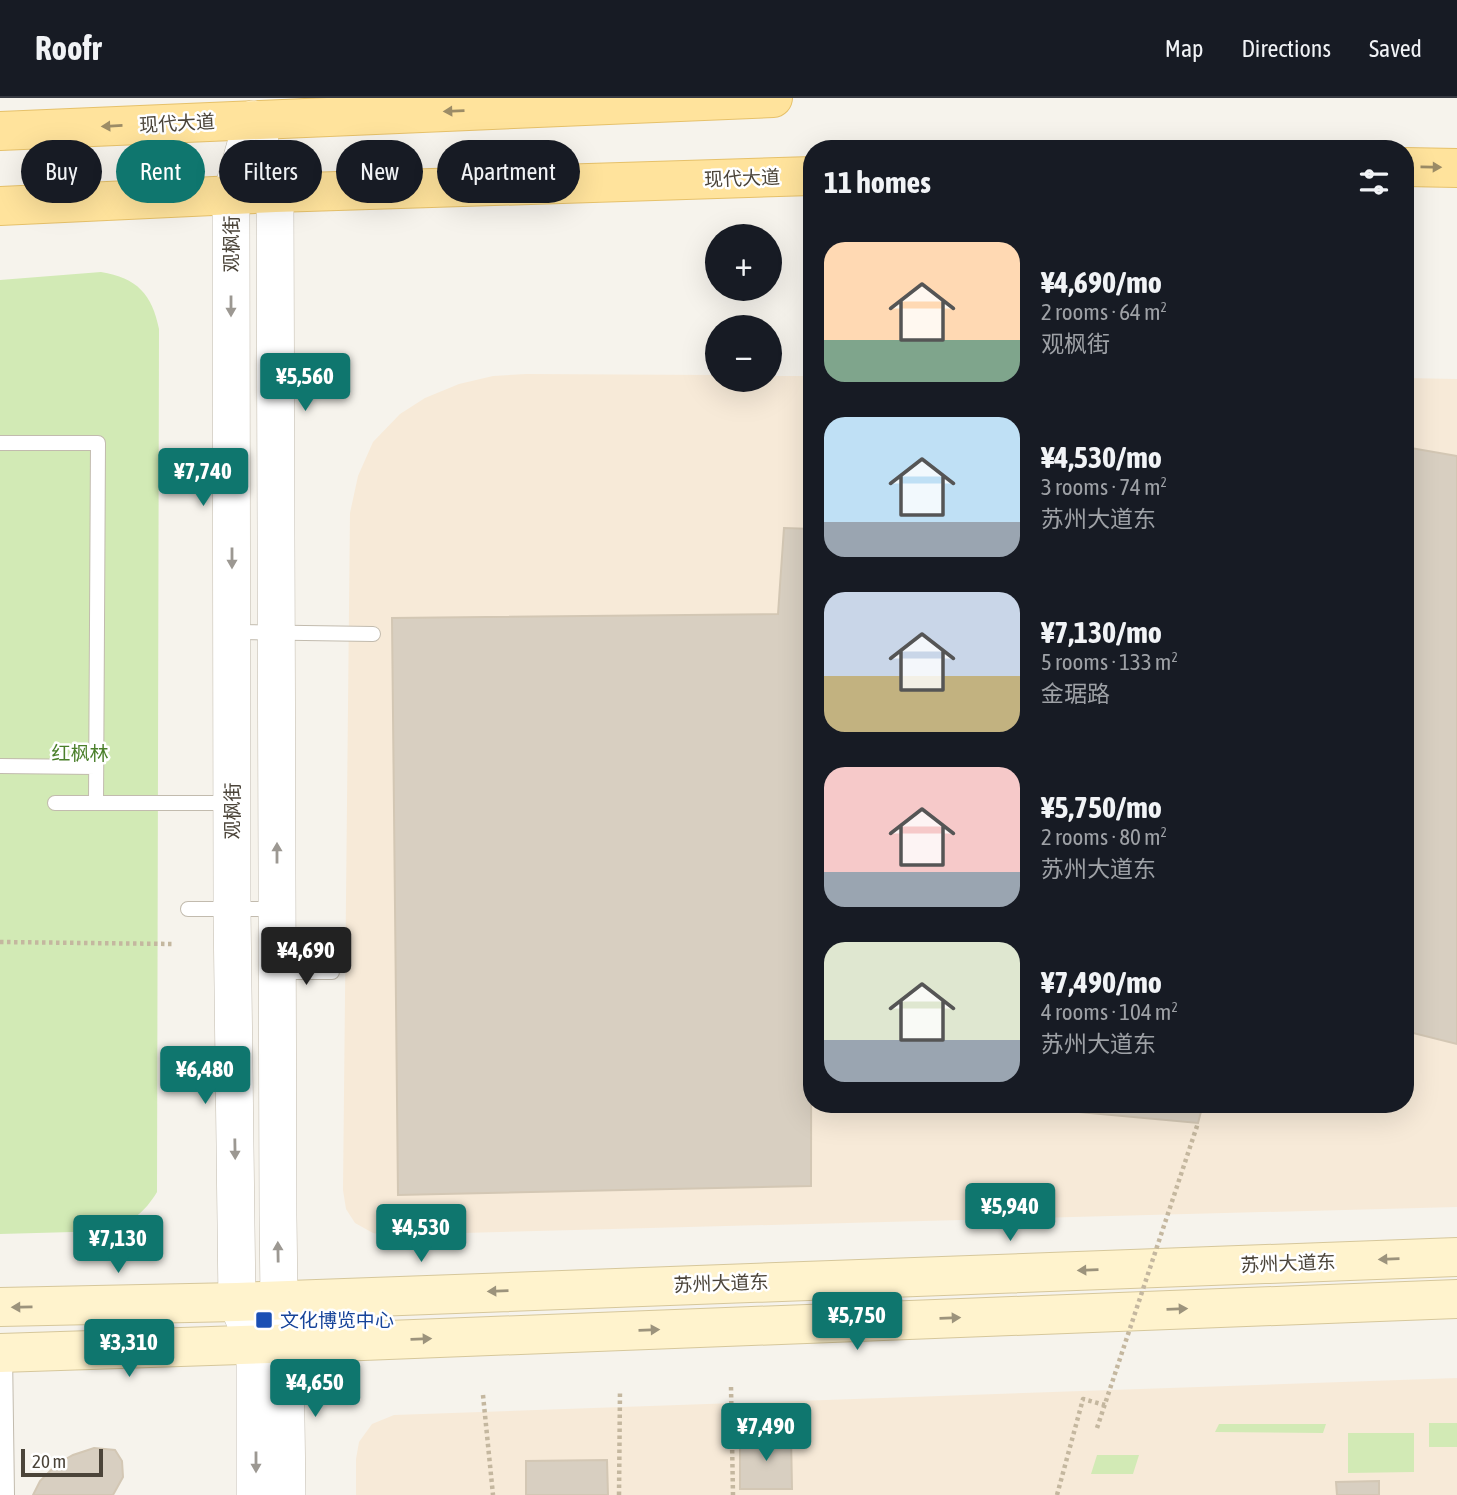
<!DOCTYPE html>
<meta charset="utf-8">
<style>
body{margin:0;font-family:"Asap Condensed","Noto Sans SC",sans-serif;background:#242831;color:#f1f3f6;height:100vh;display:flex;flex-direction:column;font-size:26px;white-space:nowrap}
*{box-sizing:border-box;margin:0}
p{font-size:23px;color:#9ea1a6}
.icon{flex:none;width:38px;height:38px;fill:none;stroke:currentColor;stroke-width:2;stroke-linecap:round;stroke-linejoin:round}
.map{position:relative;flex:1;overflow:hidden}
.sheet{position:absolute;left:803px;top:42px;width:611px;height:973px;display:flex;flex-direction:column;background:#171b24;border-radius:28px;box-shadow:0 7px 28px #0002}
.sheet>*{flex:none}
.guide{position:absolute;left:21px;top:42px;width:665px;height:63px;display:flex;gap:14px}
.fabs{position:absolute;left:705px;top:126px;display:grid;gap:14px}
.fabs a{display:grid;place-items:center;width:77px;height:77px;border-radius:50%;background:#171b24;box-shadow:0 7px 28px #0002;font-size:35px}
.scale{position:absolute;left:21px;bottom:18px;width:82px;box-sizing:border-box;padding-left:7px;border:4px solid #4b4439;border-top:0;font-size:19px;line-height:24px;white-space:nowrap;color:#4b4439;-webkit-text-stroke:5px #fff;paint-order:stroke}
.price{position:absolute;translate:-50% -60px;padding:0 16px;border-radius:7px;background:#0f766e;color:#fff;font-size:23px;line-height:46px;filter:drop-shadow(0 2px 4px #0008)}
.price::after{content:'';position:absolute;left:50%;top:42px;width:21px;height:16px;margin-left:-10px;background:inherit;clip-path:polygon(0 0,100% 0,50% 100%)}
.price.on{background:#222;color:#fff}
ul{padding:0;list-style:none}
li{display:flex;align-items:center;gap:21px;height:175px;padding:0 21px}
li span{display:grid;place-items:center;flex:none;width:196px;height:140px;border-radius:21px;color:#555}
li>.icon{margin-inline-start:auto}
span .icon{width:84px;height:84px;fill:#fffc;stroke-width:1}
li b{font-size:30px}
h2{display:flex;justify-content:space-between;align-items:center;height:84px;padding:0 21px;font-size:30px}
.tag{padding:0 24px;border-radius:32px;background:#171b24;box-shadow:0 7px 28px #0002;font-size:24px;line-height:63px}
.tag.on{background:#0f766e;color:#fff}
header{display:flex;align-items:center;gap:42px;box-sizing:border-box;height:98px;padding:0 35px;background:#171b24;border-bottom:2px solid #363941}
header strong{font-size:33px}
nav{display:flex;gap:38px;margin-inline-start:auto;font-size:24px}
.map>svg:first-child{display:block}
</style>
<header>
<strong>Roofr</strong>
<nav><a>Map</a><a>Directions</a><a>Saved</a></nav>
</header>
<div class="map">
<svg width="1457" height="1397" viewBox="0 0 1457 1397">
<rect width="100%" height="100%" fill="#f6f3ec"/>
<!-- commercial -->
<path fill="#f7ead8" d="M 526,276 L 717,277 L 718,282 L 770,282 L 770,278 L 812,278 L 812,1006 L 1405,1006 L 1405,280 L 1457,281 L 1457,1109 L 386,1137 L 373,1135 L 355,1125 L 346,1111 L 343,1092 L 350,415 L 358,378 L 373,344 L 400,316 L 425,300 L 459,286 L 493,278 Z
M 1457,1280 L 1457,1397 L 356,1397 L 356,1361 L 359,1344 L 372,1326 L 394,1317 Z"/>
<!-- green -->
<path fill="#d2eab5" d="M 101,174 C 137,180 152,196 159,231 L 157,1094 C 145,1114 131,1125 109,1133 L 0,1136 L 0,182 Z
M 1429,1325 L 1457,1325 L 1457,1349 L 1429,1349 Z
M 1219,1326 L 1326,1326 L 1323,1335 L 1215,1334 Z
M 1348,1335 L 1414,1335 L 1414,1374 L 1348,1375 Z
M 1097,1357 L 1139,1357 L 1133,1376 L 1091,1376 Z"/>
<!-- building -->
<path fill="#d8cfc1" stroke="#d3c7b4" stroke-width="2" d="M 1405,349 L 1457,358 L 1457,946 L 1405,933 Z
M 784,430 L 812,431 L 811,1088 L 398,1097 L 392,520 L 778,516 Z
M 992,1006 L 1203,1006 L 1198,1025 Z
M 791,1338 L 792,1391 L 740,1391 L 740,1339 Z
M 94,1350 L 115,1352 L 122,1363 L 123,1379 L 113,1397 L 33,1397 L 40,1383 L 57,1366 L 73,1357 Z
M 607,1362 L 608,1397 L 526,1397 L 526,1363 Z
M 1379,1383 L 1379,1397 L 1337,1397 L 1336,1384 Z"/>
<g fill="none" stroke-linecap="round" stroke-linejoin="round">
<defs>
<path id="service" d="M 0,345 L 98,345 L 96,705
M 233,534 L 373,536
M 0,668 L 96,669
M 55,705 L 230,705
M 188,811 L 275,811
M 278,874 L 332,874
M 5,1255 L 7,1397"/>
<path id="tertiary" d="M 253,21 L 231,99 L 232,811 L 237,1204 L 255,1247 L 255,1397
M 253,21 L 275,95 L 278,1118 L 279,1201 L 285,1246 L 287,1397"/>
<path id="secondary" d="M 0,1209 L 237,1204 L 1457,1159
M 0,1255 L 363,1243 L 1457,1201"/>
<path id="primary" d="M 0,33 L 773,0
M 1405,69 L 1457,70
M 0,108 L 275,95 L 812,78"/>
</defs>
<!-- service casing -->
<use href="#service" stroke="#c2bbae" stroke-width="16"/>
<!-- tertiary casing -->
<use href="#tertiary" stroke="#c2bbae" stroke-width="38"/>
<!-- secondary casing -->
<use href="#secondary" stroke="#d6c79b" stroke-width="40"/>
<!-- primary casing -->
<use href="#primary" stroke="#e6c16a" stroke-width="40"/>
<!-- path -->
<path stroke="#c4b79f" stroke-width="4.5" stroke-dasharray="3.5 3.5" stroke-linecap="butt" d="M 0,844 L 173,846
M 731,1289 L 733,1397
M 483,1297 L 493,1397
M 619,1397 L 620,1292
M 1057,1397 L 1083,1301 L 1105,1307"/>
<!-- service -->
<use href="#service" stroke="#fff" stroke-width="14"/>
<!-- tertiary -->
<use href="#tertiary" stroke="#fff" stroke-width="37"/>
<!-- secondary -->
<use href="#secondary" stroke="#fff3cd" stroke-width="38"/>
<!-- primary -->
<use href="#primary" stroke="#ffe39c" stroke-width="38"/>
<!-- path-bridge -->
<path stroke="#c4b79f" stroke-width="4.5" stroke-dasharray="3.5 3.5" stroke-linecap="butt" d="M 1097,1330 L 1198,1025"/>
</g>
<!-- one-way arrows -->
<defs><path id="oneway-solid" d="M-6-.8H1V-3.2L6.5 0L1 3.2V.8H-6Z" transform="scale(1.75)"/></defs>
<g fill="#9c8c66">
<use href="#oneway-solid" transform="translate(454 13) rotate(178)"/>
<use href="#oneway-solid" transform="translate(112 28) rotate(177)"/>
<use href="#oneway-solid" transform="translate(1431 69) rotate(1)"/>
</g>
<g fill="#9c9892">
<use href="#oneway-solid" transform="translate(231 208) rotate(90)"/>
<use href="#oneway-solid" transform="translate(232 460) rotate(90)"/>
<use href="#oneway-solid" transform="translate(277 755) rotate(-90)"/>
<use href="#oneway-solid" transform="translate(235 1051) rotate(89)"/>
<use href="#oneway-solid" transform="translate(278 1154) rotate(-91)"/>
<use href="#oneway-solid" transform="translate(256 1364) rotate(90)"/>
</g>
<g fill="#9c937c">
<use href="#oneway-solid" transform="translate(1389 1161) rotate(178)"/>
<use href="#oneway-solid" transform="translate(1088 1172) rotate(178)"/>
<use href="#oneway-solid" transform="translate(498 1193) rotate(178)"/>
<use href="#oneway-solid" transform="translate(22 1209) rotate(179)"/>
<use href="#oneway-solid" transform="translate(1177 1211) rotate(-2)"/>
<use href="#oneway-solid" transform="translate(950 1220) rotate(-2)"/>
<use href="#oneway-solid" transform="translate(649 1232) rotate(-2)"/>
<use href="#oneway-solid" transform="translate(421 1241) rotate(-2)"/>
</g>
<!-- markers -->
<rect fill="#1a4fb4" stroke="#fff" stroke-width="2.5" x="255" y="1213" width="18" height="18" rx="3.5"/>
<g text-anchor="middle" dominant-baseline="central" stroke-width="5" stroke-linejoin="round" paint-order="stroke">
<!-- street labels -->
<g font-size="19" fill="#4b4439" stroke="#fff">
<text transform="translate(177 25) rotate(-3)">现代大道</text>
<text transform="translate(742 80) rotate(-2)">现代大道</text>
<text transform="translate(231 146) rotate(-90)">观枫街</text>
<text transform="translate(232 713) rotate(-90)">观枫街</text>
<text transform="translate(1288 1165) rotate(-2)">苏州大道东</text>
<text transform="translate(721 1185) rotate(-2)">苏州大道东</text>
</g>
<!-- park labels -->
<g font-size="19" fill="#4a7f2a" stroke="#fff">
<text x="80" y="655">红枫林</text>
</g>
<!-- transit labels -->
<g font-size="19" fill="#164399" stroke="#fff" text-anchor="start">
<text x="280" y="1222">文化博览中心</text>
</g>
</g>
</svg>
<div class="fabs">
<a>+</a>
<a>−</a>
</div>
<div class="scale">20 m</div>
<b class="price" style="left:305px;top:315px">¥5,560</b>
<b class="price" style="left:203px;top:410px">¥7,740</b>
<b class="price on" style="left:306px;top:889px">¥4,690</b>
<b class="price" style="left:205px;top:1008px">¥6,480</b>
<b class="price" style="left:1010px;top:1145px">¥5,940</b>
<b class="price" style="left:421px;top:1166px">¥4,530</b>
<b class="price" style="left:118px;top:1177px">¥7,130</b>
<b class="price" style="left:857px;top:1254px">¥5,750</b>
<b class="price" style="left:129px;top:1281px">¥3,310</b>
<b class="price" style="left:315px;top:1321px">¥4,650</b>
<b class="price" style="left:766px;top:1365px">¥7,490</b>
<div class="guide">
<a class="tag">Buy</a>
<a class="tag on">Rent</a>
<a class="tag">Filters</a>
<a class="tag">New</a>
<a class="tag">Apartment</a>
</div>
<section class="sheet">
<h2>11 homes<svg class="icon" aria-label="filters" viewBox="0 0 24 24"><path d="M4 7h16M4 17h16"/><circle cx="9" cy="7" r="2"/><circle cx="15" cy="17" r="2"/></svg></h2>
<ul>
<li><span style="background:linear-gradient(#ffd9b3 70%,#7fa58c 0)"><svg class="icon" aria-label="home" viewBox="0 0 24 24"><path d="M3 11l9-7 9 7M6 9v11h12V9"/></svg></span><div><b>¥4,690/mo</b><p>2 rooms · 64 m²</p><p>观枫街</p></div></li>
<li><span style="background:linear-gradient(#bfe0f5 75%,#9aa5b1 0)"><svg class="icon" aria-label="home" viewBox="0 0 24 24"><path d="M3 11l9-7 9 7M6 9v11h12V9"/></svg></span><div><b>¥4,530/mo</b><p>3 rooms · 74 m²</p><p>苏州大道东</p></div></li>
<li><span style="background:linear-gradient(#c9d6e8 60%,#c2b280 0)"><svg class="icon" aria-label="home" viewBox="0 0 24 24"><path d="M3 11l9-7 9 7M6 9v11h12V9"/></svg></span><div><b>¥7,130/mo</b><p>5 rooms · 133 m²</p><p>金琚路</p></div></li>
<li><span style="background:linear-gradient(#f6c9c9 75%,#9aa5b1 0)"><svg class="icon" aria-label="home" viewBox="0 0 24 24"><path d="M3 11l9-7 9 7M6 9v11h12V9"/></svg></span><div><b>¥5,750/mo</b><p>2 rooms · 80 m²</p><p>苏州大道东</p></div></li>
<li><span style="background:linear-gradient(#dfe7d0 70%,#9aa5b1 0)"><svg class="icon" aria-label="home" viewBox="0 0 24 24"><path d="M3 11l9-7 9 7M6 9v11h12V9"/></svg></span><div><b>¥7,490/mo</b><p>4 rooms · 104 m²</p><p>苏州大道东</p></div></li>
</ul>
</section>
</div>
